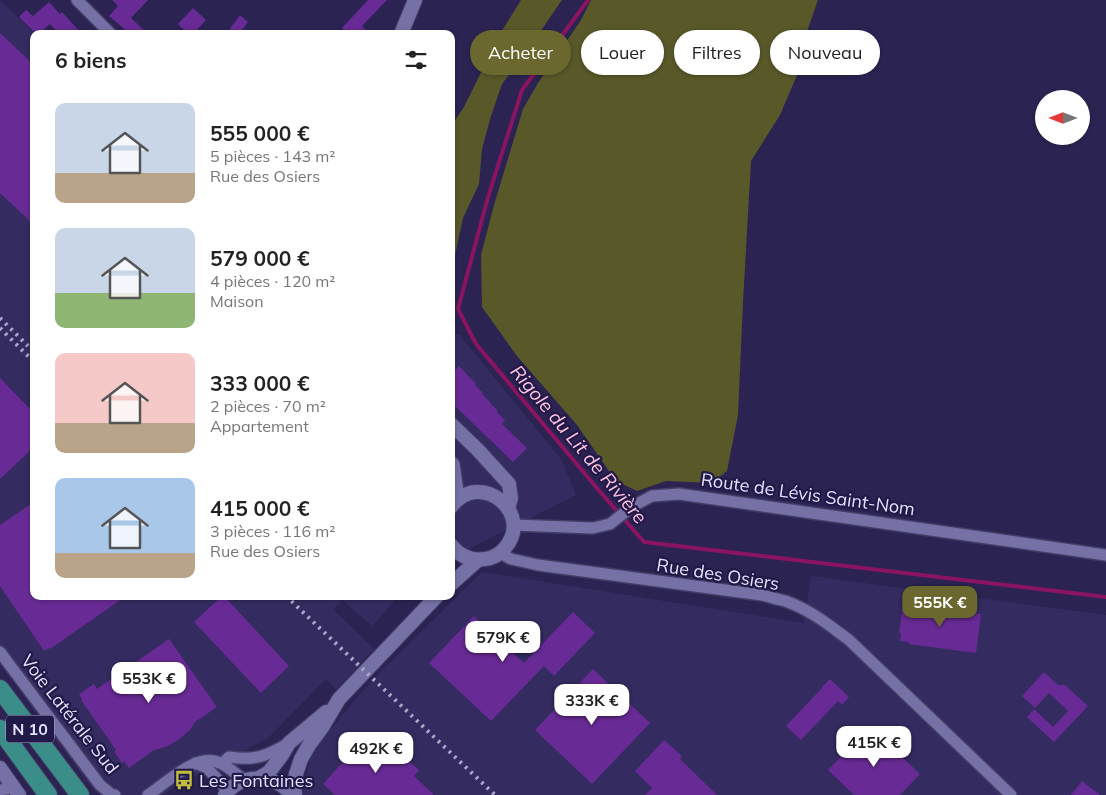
<!DOCTYPE html>
<html lang="fr">
<meta charset="utf-8">
<style>
body{margin:0;font-family:Mulish,sans-serif;background:#f2f2f2;color:#222;height:100vh;display:flex;flex-direction:column;font-size:19px;white-space:nowrap}
*{box-sizing:border-box;margin:0}
p{font-size:16px;color:#767676}
.icon{flex:none;width:28px;height:28px;fill:none;stroke:currentColor;stroke-width:2;stroke-linecap:round;stroke-linejoin:round}
.map{position:relative;flex:1;overflow:hidden}
.panel{position:absolute;left:30px;top:30px;width:425px;height:570px;display:flex;flex-direction:column;background:#fff;border-radius:10px;box-shadow:0 1px 4px #0004}
.panel>*{flex:none}
.banner{position:absolute;left:470px;top:30px;width:475px;height:45px;display:flex;gap:10px}
.needle{width:32px;rotate:270deg}
.controls{position:absolute;left:1035px;top:90px;display:grid;gap:10px}
.controls a{display:grid;place-items:center;width:55px;height:55px;border-radius:50%;background:#fff;box-shadow:0 1px 4px #0004;font-size:25px}
.price{position:absolute;translate:-50% -42px;padding:0 11px;border-radius:10px;background:#fff;color:#222;font-size:16px;line-height:32px;filter:drop-shadow(0 1px 2px #0008)}
.price::after{content:'';position:absolute;left:50%;top:30px;width:15px;height:11px;margin-left:-8px;background:inherit;clip-path:polygon(0 0,100% 0,50% 100%)}
.price.selected{background:#6a682f;color:#fff}
ul{padding:0;list-style:none}
li{display:flex;align-items:center;gap:15px;height:125px;padding:0 25px}
li span{display:grid;place-items:center;flex:none;width:140px;height:100px;border-radius:10px;color:#555}
li>.icon{margin-inline-start:auto}
span .icon{width:60px;height:60px;fill:#fffc;stroke-width:1}
li b{font-size:21px}
h2{display:flex;justify-content:space-between;align-items:center;height:60px;padding:0 25px;font-size:21px}
.chip{padding:0 18px;border-radius:22px;background:#fff;box-shadow:0 1px 4px #0004;font-size:18px;line-height:45px}
.chip.selected{background:#6a682f;color:#fff}
.map>svg:first-child{display:block}
</style>
<div class="map">
<svg width="1106" height="795" viewBox="0 0 1106 795">
<rect width="100%" height="100%" fill="#2b2352"/>
<!-- built -->
<path fill="#342b60" d="M 0,0 L 35,34 L 34,34 L 34,596 L 399,596 L 372,626 L 343,601 L 333,609 L 374,649 L 336,690 L 326,679 L 268,738 L 195,777 L 184,780 L 163,795 L 100,795 L 92,788 L 0,663 Z
M 459,334 L 561,459 L 576,495 L 451,558 L 451,338 Z
M 482,572 L 804,623 L 811,576 L 1106,615 L 1106,795 L 302,795 L 312,752 L 360,694 L 382,670 Z"/>
<!-- forest -->
<path fill="#595829" d="M 521,0 L 562,0 L 522,58 L 502,84 L 491,116 L 482,149 L 479,184 L 463,218 L 454,260 L 451,262 L 451,126 L 464,107 L 500,34 Z
M 591,0 L 818,0 L 805,37 L 800,68 L 780,115 L 751,161 L 743,302 L 738,415 L 727,471 L 711,483 L 666,481 L 637,491 L 616,481 L 577,425 L 517,356 L 482,307 L 481,255 L 494,205 L 523,109 L 538,83 L 581,20 Z"/>
<g fill="none" stroke-linecap="round" stroke-linejoin="round">
<!-- stream -->
<path stroke="#8b1461" stroke-width="4" d="M 588,0 L 522,90 L 488,197 L 458,309 L 476,344 L 602,494 L 644,542 L 1106,597"/>
</g>
<!-- building -->
<path fill="#682b95" d="M 112,0 L 148,0 L 131,18 L 148,34 L 128,34 L 122,27 L 109,16 L 118,6 Z
M 368,0 L 387,0 L 362,26 L 370,34 L 347,34 L 342,28 Z
M 49,2 L 60,14 L 62,12 L 82,34 L 59,34 L 50,24 L 39,34 L 36,34 L 19,17 L 26,10 L 33,16 Z
M 193,8 L 206,20 L 193,34 L 188,34 L 178,24 Z
M 240,15 L 248,22 L 239,34 L 226,34 Z
M 0,33 L 34,65 L 34,225 L 0,193 Z
M 459,366 L 476,384 L 475,385 L 483,393 L 482,394 L 490,402 L 490,403 L 498,411 L 497,412 L 505,420 L 502,424 L 527,448 L 513,462 L 454,405 L 453,372 Z
M 0,378 L 34,413 L 34,447 L 0,479 Z
M 34,502 L 34,596 L 126,596 L 50,649 L 49,648 L 44,651 L 0,586 L 0,525 Z
M 222,596 L 224,596 L 289,666 L 261,693 L 194,622 Z
M 903,604 L 981,614 L 976,653 L 908,644 L 909,642 L 900,641 L 901,633 L 899,633 Z
M 573,612 L 595,633 L 554,676 L 544,666 L 491,721 L 429,663 L 474,616 L 524,663 Z
M 169,639 L 217,707 L 195,722 L 190,730 L 178,740 L 166,747 L 154,750 L 129,768 L 124,761 L 122,763 L 117,756 L 114,752 L 116,750 L 81,700 L 82,699 L 79,694 L 94,684 L 97,689 Z
M 593,669 L 650,723 L 592,784 L 535,730 Z
M 1044,672 L 1058,685 L 1065,685 L 1088,706 L 1054,742 L 1027,717 L 1034,709 L 1053,727 L 1068,711 L 1049,693 L 1035,708 L 1022,696 Z
M 830,679 L 849,697 L 842,705 L 838,701 L 801,740 L 786,726 L 823,687 L 822,687 Z
M 870,727 L 920,774 L 900,795 L 854,795 L 828,770 Z
M 385,739 L 419,770 L 414,776 L 434,795 L 335,795 L 323,784 L 363,740 L 374,751 Z
M 664,740 L 682,756 L 680,759 L 717,795 L 645,795 L 652,788 L 635,771 Z
M 1082,781 L 1100,795 L 1071,795 Z"/>
<g fill="none" stroke-linecap="round" stroke-linejoin="round">
<defs>
<path id="minor" d="M 77,0 L 111,34
M 451,461 L 454,464 L 459,498
M 513,525 L 593,528 L 610,524 L 633,506 L 652,496 L 679,494 L 1106,555
M 500,553 L 511,559 L 538,565 L 762,595 C 769,597 777,599 785,601 C 809,609 829,625 849,640 L 1011,795
M 0,652 L 100,785 L 111,794 L 115,795
M 195,763 L 207,768 L 223,785 L 227,792
M 222,764 L 229,757 C 255,761 267,756 289,743
M 0,790 L 14,788
M 148,795 C 167,783 198,750 222,764 C 230,768 237,775 244,780"/>
<path id="tertiary" d="M 401,34 L 415,0
M 451,424 L 478,450 L 509,484 L 511,498 L 508,509
M 451,507 C 479,468 535,513 505,548 C 500,554 493,558 485,559 C 471,561 460,557 451,545
M 451,584 L 478,560
M 0,768 L 19,795
M 259,778 L 269,772 L 282,755 L 289,743 L 326,712
M 225,795 C 241,772 276,774 292,795
M 295,795 L 294,787 L 296,774 L 301,759 L 309,745 L 323,726 L 339,699 L 437,596"/>
<path id="primary" d="M 0,689 L 80,795
M 0,729 L 48,795"/>
</defs>
<!-- minor casing -->
<use href="#minor" stroke="#453d66" stroke-width="14"/>
<!-- tertiary casing -->
<use href="#tertiary" stroke="#453d66" stroke-width="16"/>
<!-- primary casing -->
<use href="#primary" stroke="#453d66" stroke-width="20"/>
<!-- minor -->
<use href="#minor" stroke="#7571a6" stroke-width="11"/>
<!-- tertiary -->
<use href="#tertiary" stroke="#7571a6" stroke-width="14"/>
<!-- primary -->
<use href="#primary" stroke="#3b8d8a" stroke-width="18"/>
<!-- rail -->
<path stroke="#aba7cb" stroke-width="4" stroke-dasharray="2.5 5" stroke-linecap="butt" d="M 0,318 L 28,346
M 0,328 L 34,362
M 286,596 L 495,795"/>
</g>
<!-- icons -->
<defs>
<symbol id="bus-bare" viewBox="-9 -9 18 18"><path d="M-5-6H5V4H4V6H2V4H-2V6H-4V4H-5ZM-3.5-4V0h7V-4ZM-3.5 1.2v1.5H-2V1.2ZM2 1.2v1.5H3.5V1.2Z" fill="#c2bd3f" stroke="#211947" stroke-width="2.5" paint-order="stroke"/></symbol>
</defs>
<g fill-rule="evenodd">
<use href="#bus-bare" x="170" y="766" width="28" height="28"/>
</g>
<g text-anchor="middle" dominant-baseline="central" stroke-width="4.5" stroke-linejoin="round" paint-order="stroke">
<!-- shield labels -->
<rect fill="#211947" stroke="#a8a5c8" stroke-width="1" x="6" y="715.5" width="48" height="27" rx="4"/>
<g font-size="16" font-weight="bold" fill="#e2e1ff">
<text x="30" y="729">N 10</text>
</g>
<!-- street labels -->
<g font-size="18" fill="#e2e1ff" stroke="#211947">
<text transform="translate(808 494) rotate(8)">Route de Lévis Saint-Nom</text>
<text transform="translate(718 574) rotate(9)">Rue des Osiers</text>
<text transform="translate(70 714) rotate(52)">Voie Latérale Sud</text>
</g>
<!-- poi labels -->
<g font-size="18" fill="#e2e1ff" stroke="#211947" text-anchor="start">
<text x="199" y="780">Les Fontaines</text>
</g>
<!-- water labels -->
<g font-size="19" font-style="italic" fill="#ffc2e1" stroke="#211947">
<text transform="translate(579 444) rotate(50)">Rigole du Lit de Rivière</text>
</g>
</g>
</svg>
<div class="controls">
<a><svg class="needle" viewBox="-14 -14 28 28"><path d="M0-13l5 13h-10z" fill="#e53935"/><path d="M0 13l5-13h-10z" fill="#767676"/></svg></a>
</div>
<b class="price selected" style="left:940px;top:628px">555K €</b>
<b class="price" style="left:503px;top:663px">579K €</b>
<b class="price" style="left:149px;top:704px">553K €</b>
<b class="price" style="left:592px;top:726px">333K €</b>
<b class="price" style="left:874px;top:768px">415K €</b>
<b class="price" style="left:376px;top:774px">492K €</b>
<div class="banner">
<a class="chip selected">Acheter</a>
<a class="chip">Louer</a>
<a class="chip">Filtres</a>
<a class="chip">Nouveau</a>
</div>
<section class="panel">
<h2>6 biens<svg class="icon" aria-label="filters" viewBox="0 0 24 24"><path d="M4 7h16M4 17h16"/><circle cx="9" cy="7" r="2"/><circle cx="15" cy="17" r="2"/></svg></h2>
<ul>
<li><span style="background:linear-gradient(#c9d6e8 70%,#b9a48a 0)"><svg class="icon" aria-label="home" viewBox="0 0 24 24"><path d="M3 11l9-7 9 7M6 9v11h12V9"/></svg></span><div><b>555 000 €</b><p>5 pièces · 143 m²</p><p>Rue des Osiers</p></div></li>
<li><span style="background:linear-gradient(#c9d6e8 65%,#8fb573 0)"><svg class="icon" aria-label="home" viewBox="0 0 24 24"><path d="M3 11l9-7 9 7M6 9v11h12V9"/></svg></span><div><b>579 000 €</b><p>4 pièces · 120 m²</p><p>Maison</p></div></li>
<li><span style="background:linear-gradient(#f6c9c9 70%,#b9a48a 0)"><svg class="icon" aria-label="home" viewBox="0 0 24 24"><path d="M3 11l9-7 9 7M6 9v11h12V9"/></svg></span><div><b>333 000 €</b><p>2 pièces · 70 m²</p><p>Appartement</p></div></li>
<li><span style="background:linear-gradient(#a9c7e8 75%,#b9a48a 0)"><svg class="icon" aria-label="home" viewBox="0 0 24 24"><path d="M3 11l9-7 9 7M6 9v11h12V9"/></svg></span><div><b>415 000 €</b><p>3 pièces · 116 m²</p><p>Rue des Osiers</p></div></li>
</ul>
</section>
</div>
